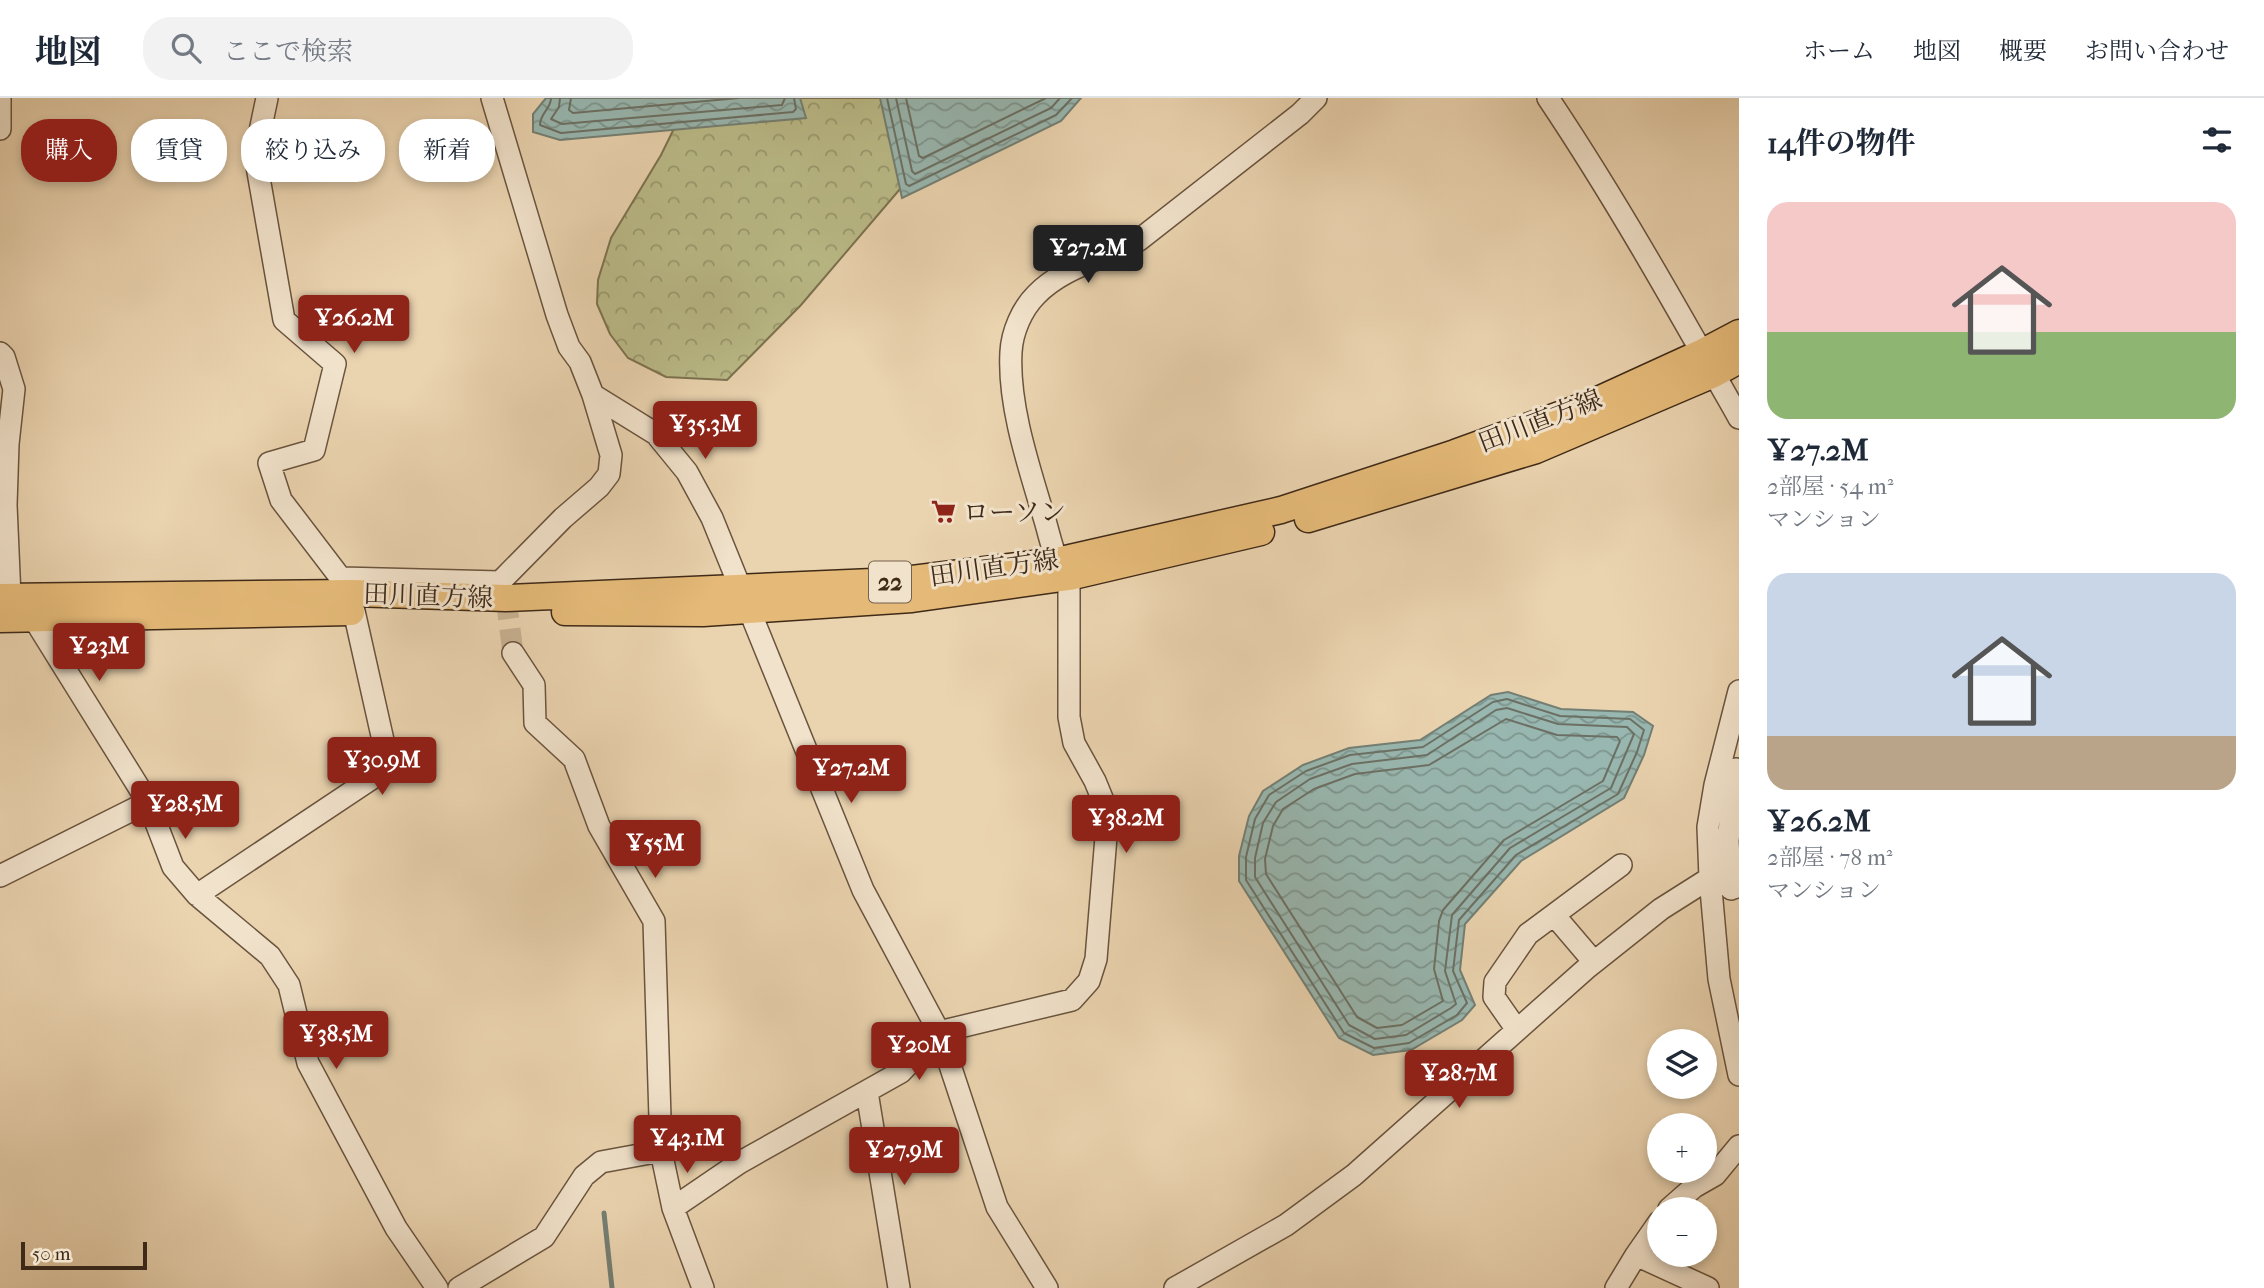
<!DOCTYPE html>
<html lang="ja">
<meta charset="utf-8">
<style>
body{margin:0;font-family:"IM FELL French Canon","Noto Serif JP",serif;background:#f2f2f3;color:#1f2937;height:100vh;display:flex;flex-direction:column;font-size:26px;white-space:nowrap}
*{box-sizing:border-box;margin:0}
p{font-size:23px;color:#747a83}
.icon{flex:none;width:38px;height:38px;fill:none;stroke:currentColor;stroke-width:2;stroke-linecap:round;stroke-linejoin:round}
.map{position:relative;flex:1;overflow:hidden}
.sheet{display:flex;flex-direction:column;background:#fff;width:525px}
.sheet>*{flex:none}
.top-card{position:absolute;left:21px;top:21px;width:665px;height:63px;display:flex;gap:14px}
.controls{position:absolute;left:1647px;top:931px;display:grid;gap:14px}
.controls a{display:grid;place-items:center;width:70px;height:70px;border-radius:50%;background:#fff;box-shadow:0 4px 10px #0003;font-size:35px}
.scale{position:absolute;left:21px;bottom:18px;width:126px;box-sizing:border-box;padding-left:7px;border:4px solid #3f2a18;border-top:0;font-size:19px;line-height:24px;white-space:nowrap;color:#3f2a18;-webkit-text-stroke:5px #f1e2cb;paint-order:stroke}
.price{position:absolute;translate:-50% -60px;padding:0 16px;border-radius:7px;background:#8f2418;color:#fff;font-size:23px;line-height:46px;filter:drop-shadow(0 2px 4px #0008)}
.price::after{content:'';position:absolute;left:50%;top:42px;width:21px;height:16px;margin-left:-10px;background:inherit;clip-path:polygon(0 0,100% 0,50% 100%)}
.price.selected{background:#222;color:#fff}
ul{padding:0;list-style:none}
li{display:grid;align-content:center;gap:14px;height:371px;padding:0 28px}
li span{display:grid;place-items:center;height:217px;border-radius:21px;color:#555}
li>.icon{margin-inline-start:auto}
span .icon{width:126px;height:126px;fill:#fffc;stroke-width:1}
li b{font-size:30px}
h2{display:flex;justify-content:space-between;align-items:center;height:84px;padding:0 28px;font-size:30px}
.tag{padding:0 24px;border-radius:28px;background:#fff;box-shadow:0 4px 10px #0003;font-size:24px;line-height:63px}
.tag.selected{background:#8f2418;color:#fff}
header{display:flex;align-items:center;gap:42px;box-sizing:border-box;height:98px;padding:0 35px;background:#fff;border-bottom:2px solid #e0e1e3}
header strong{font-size:33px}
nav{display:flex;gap:38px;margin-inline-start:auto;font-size:24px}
.search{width:490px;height:63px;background:#f2f2f3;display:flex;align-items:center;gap:18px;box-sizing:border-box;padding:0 24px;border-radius:28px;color:#747a83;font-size:26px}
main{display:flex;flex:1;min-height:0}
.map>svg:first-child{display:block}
</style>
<header>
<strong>地図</strong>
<div class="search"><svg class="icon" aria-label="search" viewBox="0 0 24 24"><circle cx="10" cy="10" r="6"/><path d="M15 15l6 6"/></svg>ここで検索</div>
<nav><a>ホーム</a><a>地図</a><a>概要</a><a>お問い合わせ</a></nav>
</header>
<main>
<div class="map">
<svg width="1739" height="1190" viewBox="0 0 1739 1190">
<defs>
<pattern id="forest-crowns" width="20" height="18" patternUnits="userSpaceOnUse" patternTransform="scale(1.75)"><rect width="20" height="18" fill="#babb88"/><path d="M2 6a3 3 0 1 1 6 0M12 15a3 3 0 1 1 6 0" fill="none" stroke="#99986e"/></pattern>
<pattern id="water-waves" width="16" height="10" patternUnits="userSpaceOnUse" patternTransform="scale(1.75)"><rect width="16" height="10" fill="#98b7b0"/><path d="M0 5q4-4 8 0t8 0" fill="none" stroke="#7d958e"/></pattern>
</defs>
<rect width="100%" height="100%" fill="#ead3af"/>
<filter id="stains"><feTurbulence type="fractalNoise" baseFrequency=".00286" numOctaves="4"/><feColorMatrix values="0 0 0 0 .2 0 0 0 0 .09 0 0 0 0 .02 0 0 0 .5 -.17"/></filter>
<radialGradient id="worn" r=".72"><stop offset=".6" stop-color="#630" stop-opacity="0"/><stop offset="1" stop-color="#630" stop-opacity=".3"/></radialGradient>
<!-- forest -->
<path fill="url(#forest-crowns)" stroke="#7c7250" stroke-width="2" d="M 689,0 L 1002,0 L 900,91 L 801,207 L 727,282 L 666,279 L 628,260 L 610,236 L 597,206 L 598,182 L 611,140 L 661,57 Z"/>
<!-- water -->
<path fill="url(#water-waves)" stroke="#747f73" stroke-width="2" d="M 546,0 L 800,0 L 806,20 L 560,42 L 533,34 L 533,16 Z
M 880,0 L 1081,0 L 1061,23 L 902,100 Z
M 1508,594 L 1561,611 L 1633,614 L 1653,628 L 1644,657 L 1624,700 L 1521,763 L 1465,826 L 1460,872 L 1475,907 L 1462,922 L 1411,952 L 1373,957 L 1339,940 L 1239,783 L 1239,758 L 1249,718 L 1263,693 L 1303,667 L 1349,650 L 1420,642 L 1491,597 Z"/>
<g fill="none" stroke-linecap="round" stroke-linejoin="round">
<!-- shore -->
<path stroke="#6c7064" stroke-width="2" d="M 551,0 C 551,11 540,15 540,27 L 561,35 L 793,14 L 796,11 L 794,0
M 560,0 L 559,9 L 551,21 L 562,26 L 782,7 L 785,0
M 571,0 L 569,12 L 573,15 L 739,0
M 887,0 L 906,86 L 909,88 L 1056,17 L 1072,0
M 896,0 L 912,73 L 915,76 L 1051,10 L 1060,0
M 906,0 L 919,58 L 923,60 L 1046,0
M 1507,601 L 1560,618 L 1630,621 L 1644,632 L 1637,654 L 1618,696 L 1516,757 L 1459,822 L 1453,873 L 1467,905 L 1457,917 L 1409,945 L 1374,950 L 1344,935 L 1246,782 L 1246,759 L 1255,721 L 1269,697 L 1306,673 L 1350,657 L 1423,649 L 1493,604 Z
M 1507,610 L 1558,626 L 1627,629 L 1634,636 L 1611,690 L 1510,750 L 1452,817 L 1445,873 L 1456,906 L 1451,910 L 1406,937 L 1375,941 L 1349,927 L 1255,779 L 1255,760 L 1263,725 L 1276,704 L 1310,681 L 1352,666 L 1427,657 L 1496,612 Z
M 1506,621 L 1557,637 L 1617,639 L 1620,643 L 1603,683 L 1504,742 L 1443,812 L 1439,823 L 1434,871 L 1443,903 L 1402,927 L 1377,930 L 1357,919 L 1266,776 L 1265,761 L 1273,728 L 1283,711 L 1314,691 L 1355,676 L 1429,667 Z"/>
<!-- stream -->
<path stroke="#747f73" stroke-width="5" d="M 604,1115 L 612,1190"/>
<!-- minor-tunnel -->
<path stroke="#c8b191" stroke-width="21" stroke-dasharray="21 10" stroke-linecap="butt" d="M 506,500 L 513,555"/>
<defs>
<path id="minor" d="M 0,0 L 0,31
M 267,0 L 255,57 L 284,222 L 335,266 L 314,352 L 269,365 L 281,402 L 349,491
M 1548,0 C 1617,103 1678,212 1739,320
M 0,255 L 4,259 L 14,291 L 8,346 L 6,407 L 10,499 L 34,521 L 148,704 L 173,769 L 197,797 L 270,858 L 289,887 L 308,965 L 396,1130 L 437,1190
M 593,297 L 656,336 L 687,374 L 712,420 L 863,792 L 939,934 L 997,1109 L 1047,1190
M 342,480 L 500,484 L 563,420 L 599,389 L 609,376 L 611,357 L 593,297 L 580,264 L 569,249 L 557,217 L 492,0
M 513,555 L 534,587 L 535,625 L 574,661 L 599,728 L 654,823 L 661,1053 L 673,1110 L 703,1190
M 1739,593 L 1715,687 L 1708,729 L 1710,780 L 1719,881 L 1739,977
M 1736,671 L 1728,743 L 1731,791 L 1739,788
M 0,778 L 148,704
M 197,797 L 389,669 L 354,513
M 1554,817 L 1594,864
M 1517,932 L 1494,899 L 1495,884 L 1528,836 L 1621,767
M 867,994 L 899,1190
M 673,1110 L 739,1065 L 901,974 L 939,934 L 1072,902 L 1089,883 L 1096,861 L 1106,739 L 1104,705 L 1095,683 L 1074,645 L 1069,619 L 1069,479 C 1065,474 1060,468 1057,462 C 1051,448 1048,431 1043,416 C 1028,366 1008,306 1011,254 C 1012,234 1022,211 1036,197 C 1064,168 1105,161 1139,142 L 1300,16 L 1316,0
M 1669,1111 L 1694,1089 L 1715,1077 L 1739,1048
M 1636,1157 L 1708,1190
M 459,1190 L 544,1139 L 584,1078 L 601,1064 L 661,1053
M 1175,1190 L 1286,1127 L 1354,1077 L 1588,869 L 1661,811 L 1710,780
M 1616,1190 L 1636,1157 L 1659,1124"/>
<path id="major" d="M 1308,421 L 1536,352 L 1714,276 L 1739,262
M 0,499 L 352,495 L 506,500 L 896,483 L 1057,463 L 1281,412 L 1455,355 L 1587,307 L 1703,254 L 1739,235
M 565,514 L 703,515 L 912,501 L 1069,479 L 1261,434
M 0,521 L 351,514"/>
</defs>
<!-- minor casing -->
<use href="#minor" stroke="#6a543e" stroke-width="24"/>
<!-- major casing -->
<use href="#major" stroke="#3f2a18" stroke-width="29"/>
<!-- minor -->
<use href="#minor" stroke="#f1e2cb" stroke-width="21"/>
<!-- major -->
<use href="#major" stroke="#e5ba78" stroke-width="26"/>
</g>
<!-- icons -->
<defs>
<symbol id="supermarket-bare" viewBox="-9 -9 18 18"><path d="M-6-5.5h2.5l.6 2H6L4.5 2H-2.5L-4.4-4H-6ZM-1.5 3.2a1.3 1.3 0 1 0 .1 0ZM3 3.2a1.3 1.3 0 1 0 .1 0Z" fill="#8f2418" stroke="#f1e2cb" stroke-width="2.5" paint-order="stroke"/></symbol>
</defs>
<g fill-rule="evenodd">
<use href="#supermarket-bare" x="926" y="396" width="35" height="35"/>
</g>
<g text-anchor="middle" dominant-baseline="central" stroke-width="6" stroke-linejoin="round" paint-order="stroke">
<!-- shield labels -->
<rect fill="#f1e2cb" stroke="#74614e" stroke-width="2" x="869" y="463.5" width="42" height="41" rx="5"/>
<g font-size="24" font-weight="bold" fill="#3f2a18">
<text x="890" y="484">22</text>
</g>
<!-- street labels -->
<g font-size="26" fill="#3f2a18" stroke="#f1e2cb">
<text transform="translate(1540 323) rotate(-21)">田川直方線</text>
<text transform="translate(994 470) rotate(-8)">田川直方線</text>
<text transform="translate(428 498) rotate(2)">田川直方線</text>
</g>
<!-- poi labels -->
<g font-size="26" fill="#3f2a18" stroke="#f1e2cb" text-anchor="start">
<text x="963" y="414">ローソン</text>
</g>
</g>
<rect width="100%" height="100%" filter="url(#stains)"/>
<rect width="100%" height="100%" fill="url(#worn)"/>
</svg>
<div class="controls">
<a><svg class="icon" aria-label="layers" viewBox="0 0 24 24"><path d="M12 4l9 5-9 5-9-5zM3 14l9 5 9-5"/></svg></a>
<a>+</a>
<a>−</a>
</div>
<div class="scale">50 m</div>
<b class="price selected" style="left:1088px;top:187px">¥27.2M</b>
<b class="price" style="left:354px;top:257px">¥26.2M</b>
<b class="price" style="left:705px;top:363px">¥35.3M</b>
<b class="price" style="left:99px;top:585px">¥23M</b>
<b class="price" style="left:382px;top:699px">¥30.9M</b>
<b class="price" style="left:851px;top:707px">¥27.2M</b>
<b class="price" style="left:185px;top:743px">¥28.5M</b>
<b class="price" style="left:1126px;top:757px">¥38.2M</b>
<b class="price" style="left:655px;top:782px">¥55M</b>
<b class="price" style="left:336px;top:973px">¥38.5M</b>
<b class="price" style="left:919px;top:984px">¥20M</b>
<b class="price" style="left:1459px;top:1012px">¥28.7M</b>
<b class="price" style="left:687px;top:1077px">¥43.1M</b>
<b class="price" style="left:904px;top:1089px">¥27.9M</b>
<div class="top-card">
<a class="tag selected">購入</a>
<a class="tag">賃貸</a>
<a class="tag">絞り込み</a>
<a class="tag">新着</a>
</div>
</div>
<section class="sheet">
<h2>14件の物件<svg class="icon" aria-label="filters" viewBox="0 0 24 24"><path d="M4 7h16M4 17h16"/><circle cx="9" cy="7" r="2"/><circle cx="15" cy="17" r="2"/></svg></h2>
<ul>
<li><span style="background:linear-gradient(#f6c9c9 60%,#8fb573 0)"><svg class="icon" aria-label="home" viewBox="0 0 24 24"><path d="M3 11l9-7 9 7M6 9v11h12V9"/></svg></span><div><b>¥27.2M</b><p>2部屋 · 54 m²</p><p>マンション</p></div></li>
<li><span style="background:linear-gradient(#c9d6e8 75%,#b9a48a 0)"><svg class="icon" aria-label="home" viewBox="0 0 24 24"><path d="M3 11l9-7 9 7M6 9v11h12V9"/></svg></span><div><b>¥26.2M</b><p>2部屋 · 78 m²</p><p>マンション</p></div></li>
</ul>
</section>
</main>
